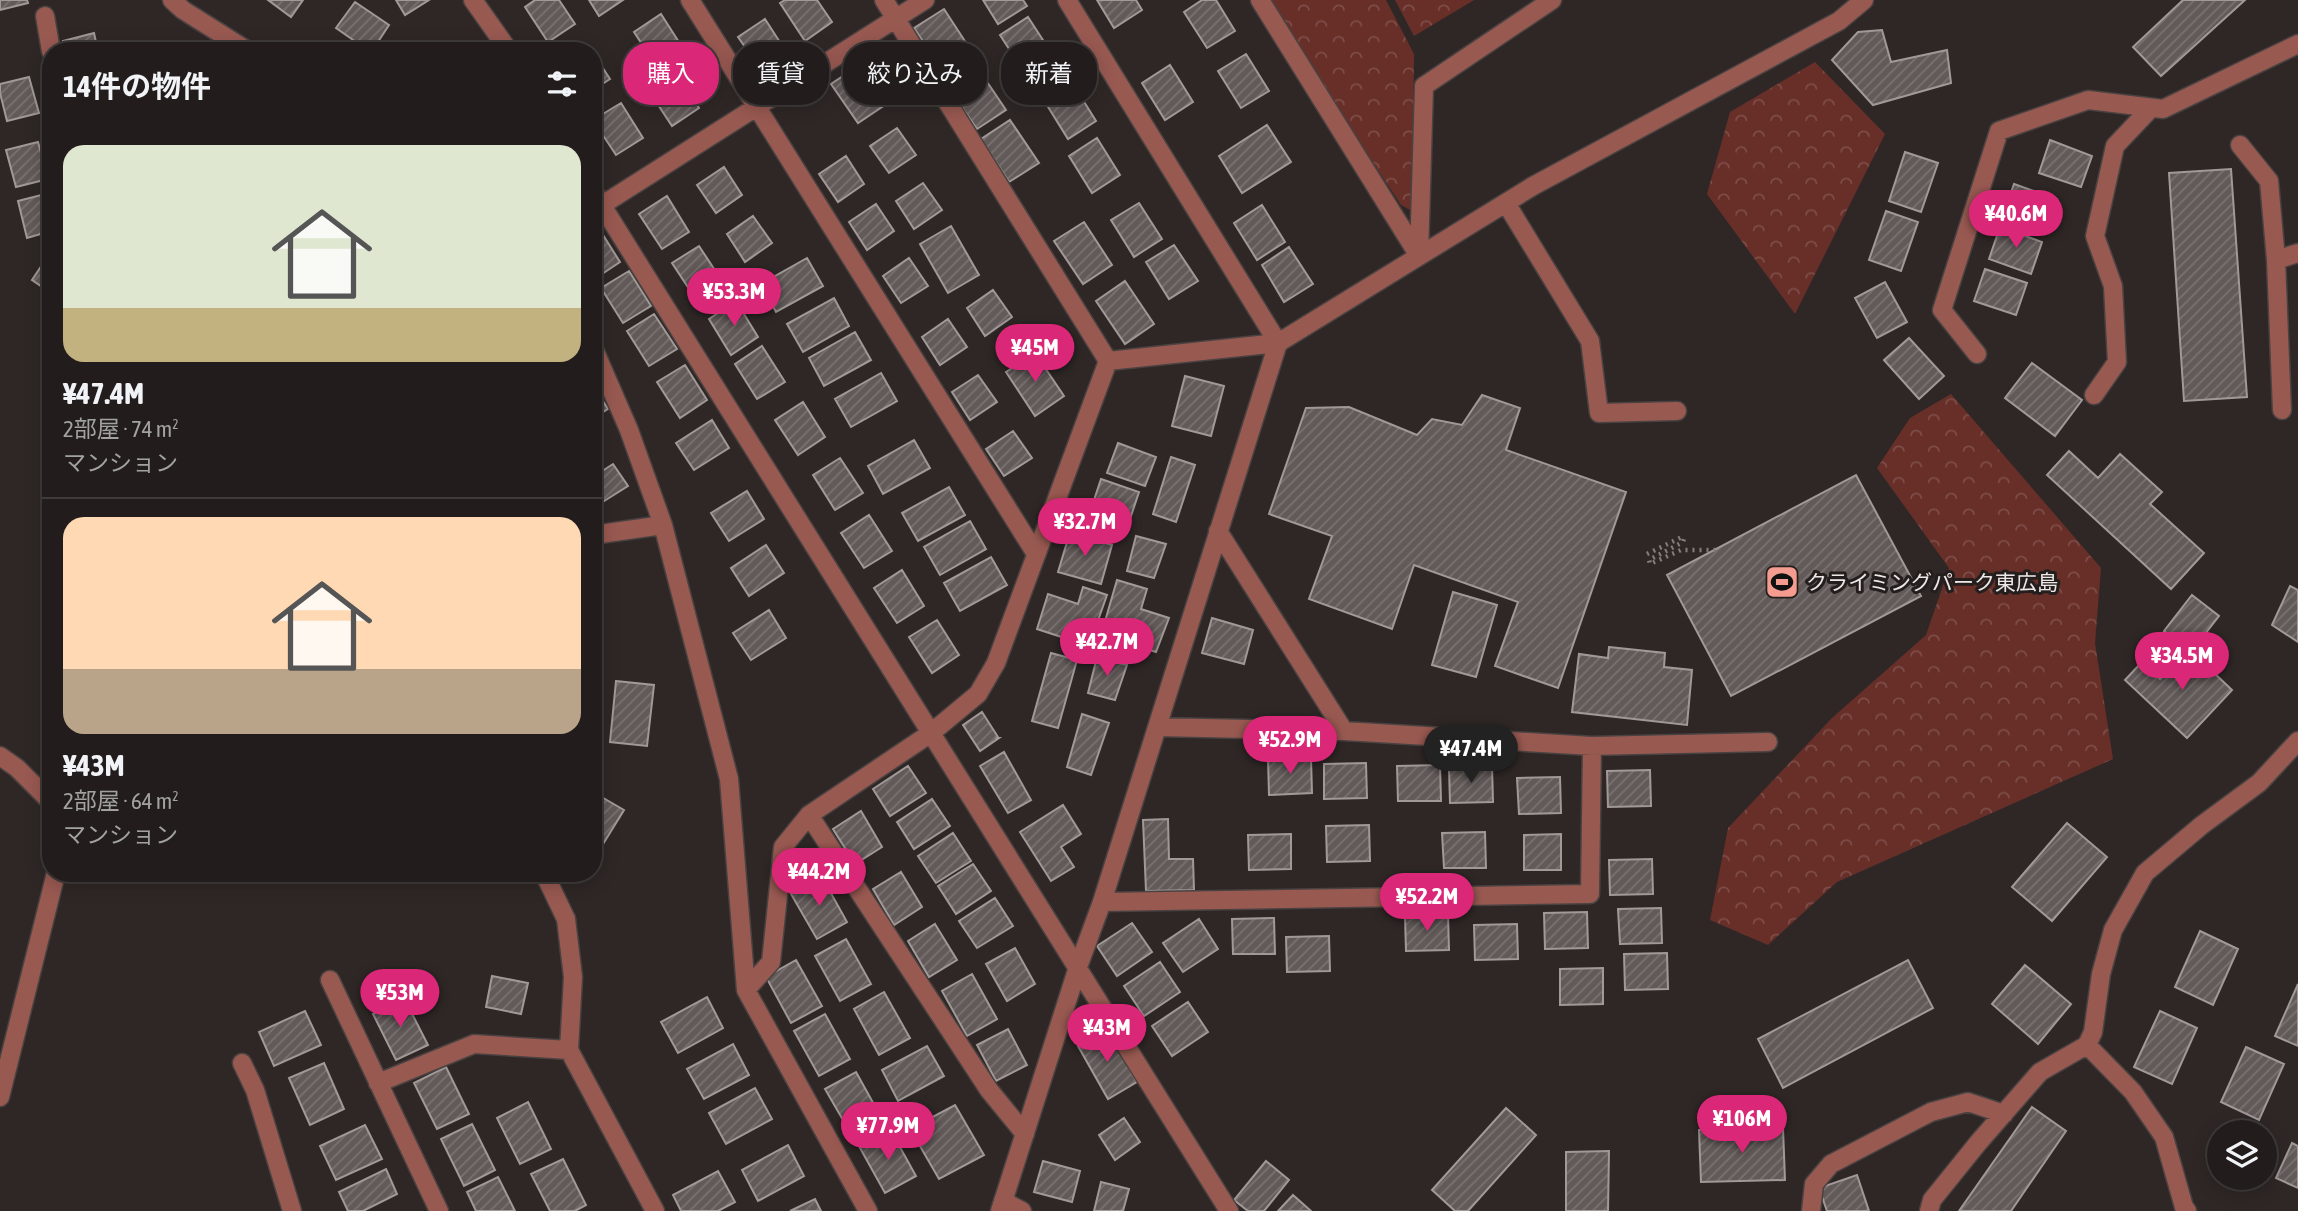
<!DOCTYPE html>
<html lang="ja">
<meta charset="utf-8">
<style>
body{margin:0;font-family:"Asap Condensed","Noto Sans JP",sans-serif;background:#2e2a29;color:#f1f3f6;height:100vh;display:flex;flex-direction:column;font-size:26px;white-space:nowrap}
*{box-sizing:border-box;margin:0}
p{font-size:23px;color:#a2a2a3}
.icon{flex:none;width:38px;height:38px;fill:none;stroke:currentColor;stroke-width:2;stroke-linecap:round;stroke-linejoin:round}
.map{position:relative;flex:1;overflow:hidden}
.sheet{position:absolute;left:42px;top:42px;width:560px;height:840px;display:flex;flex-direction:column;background:#221d1c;border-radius:28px;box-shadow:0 4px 18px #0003,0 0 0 2px #3f3b3b}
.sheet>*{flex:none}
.guide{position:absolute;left:623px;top:42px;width:665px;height:63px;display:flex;gap:14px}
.tools{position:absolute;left:2207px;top:1120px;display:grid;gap:14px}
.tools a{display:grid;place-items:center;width:70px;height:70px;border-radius:50%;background:#221d1c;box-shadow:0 4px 18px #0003,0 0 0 2px #3f3b3b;font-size:35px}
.price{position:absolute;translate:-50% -60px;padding:0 16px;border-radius:24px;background:#db2777;color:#fff;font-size:23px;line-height:46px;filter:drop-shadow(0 2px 4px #0008)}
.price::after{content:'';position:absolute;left:50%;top:42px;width:21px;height:16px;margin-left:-10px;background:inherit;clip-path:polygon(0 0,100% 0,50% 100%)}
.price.current{background:#222;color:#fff}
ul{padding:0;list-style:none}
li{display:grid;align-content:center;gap:14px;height:371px;padding:0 21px}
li+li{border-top:2px solid #3f3b3b}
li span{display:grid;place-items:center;height:217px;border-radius:21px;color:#555}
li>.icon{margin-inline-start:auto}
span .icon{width:126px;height:126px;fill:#fffc;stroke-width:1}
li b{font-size:30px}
h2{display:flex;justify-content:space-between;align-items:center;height:84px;padding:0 21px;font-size:30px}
.chip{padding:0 24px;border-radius:28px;background:#221d1c;box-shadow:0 4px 18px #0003,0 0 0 2px #3f3b3b;font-size:24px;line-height:63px}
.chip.current{background:#db2777;color:#fff}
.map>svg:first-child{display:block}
</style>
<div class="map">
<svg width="2298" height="1211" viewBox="0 0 2298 1211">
<defs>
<pattern id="forest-crowns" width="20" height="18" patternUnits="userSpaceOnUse" patternTransform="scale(1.75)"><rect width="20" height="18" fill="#682f29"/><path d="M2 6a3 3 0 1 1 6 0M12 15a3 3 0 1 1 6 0" fill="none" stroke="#7e4d48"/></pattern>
<pattern id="building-hatch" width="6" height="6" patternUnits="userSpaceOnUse" patternTransform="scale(1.75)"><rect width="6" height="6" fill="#625a59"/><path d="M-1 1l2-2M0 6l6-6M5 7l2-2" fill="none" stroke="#797271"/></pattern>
</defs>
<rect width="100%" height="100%" fill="#2e2726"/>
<!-- forest -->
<path fill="url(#forest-crowns)" d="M 1268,0 L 1386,0 L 1414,54 L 1412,211 L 1401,205 L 1291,38 Z
M 1395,0 L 1474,0 L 1414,36 Z
M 1815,62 L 1885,134 L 1795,314 L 1707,194 L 1730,112 Z
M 1951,394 L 2101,568 L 2095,643 L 2113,759 L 1837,882 L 1768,945 L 1710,920 L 1728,828 L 1832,718 L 1926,635 L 1949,568 L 1877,468 L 1910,418 Z"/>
<!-- building -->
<path fill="url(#building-hatch)" stroke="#a19997" stroke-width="2" d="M 0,0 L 27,0 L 28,3 L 0,10 Z
M 268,0 L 303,0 L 291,17 Z
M 396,0 L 429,0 L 405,15 Z
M 535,0 L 559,0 L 575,24 L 548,42 L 525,7 Z
M 589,0 L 623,0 L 599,16 Z
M 785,0 L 817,0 L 832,22 L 805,41 L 780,3 Z
M 983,0 L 1023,0 L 1027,6 L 998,24 Z
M 1097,0 L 1136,0 L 1142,10 L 1114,28 Z
M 1202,0 L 1216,0 L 1235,31 L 1207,48 L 1184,12 Z
M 2183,0 L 2245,0 L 2161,76 L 2133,47 Z
M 355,2 L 389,25 L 372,51 L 369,51 L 336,28 Z
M 944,9 L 972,52 L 943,71 L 914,28 Z
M 661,14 L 684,50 L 657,67 L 634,32 Z
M 1028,17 L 1052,54 L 1024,72 L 1000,35 Z
M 765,19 L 783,47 L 757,64 L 738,37 Z
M 1882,30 L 1891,62 L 1947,50 L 1951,83 L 1873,105 L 1832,60 L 1858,32 Z
M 94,33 L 98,51 L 65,51 L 63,41 Z
M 593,53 L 610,79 L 593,90 Z
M 1246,54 L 1269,91 L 1241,108 L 1218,71 Z
M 1170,65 L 1193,102 L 1165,120 L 1142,83 Z
M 858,66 L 885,105 L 858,123 L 831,84 Z
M 977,67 L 1006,110 L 977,129 L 948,87 Z
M 676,73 L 699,108 L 672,126 L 649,91 Z
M 29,77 L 39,113 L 7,121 L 0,93 L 0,84 Z
M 1073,84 L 1096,121 L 1068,139 L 1045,102 Z
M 621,103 L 643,138 L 616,155 L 593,120 Z
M 1010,120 L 1039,163 L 1009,182 L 981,139 Z
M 1267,125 L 1291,162 L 1242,193 L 1219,156 Z
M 897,128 L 916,155 L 889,173 L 870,146 Z
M 1097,138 L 1120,175 L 1092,193 L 1069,156 Z
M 2050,140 L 2092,156 L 2081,187 L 2039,173 Z
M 38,142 L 48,179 L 16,187 L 6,150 Z
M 1905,152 L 1938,163 L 1921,212 L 1889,201 Z
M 846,156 L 864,184 L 838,202 L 819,174 Z
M 724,167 L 742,195 L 716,213 L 697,185 Z
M 2231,169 L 2247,397 L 2184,401 L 2169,173 Z
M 923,183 L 942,210 L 914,229 L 896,201 Z
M 2014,184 L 2057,199 L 2046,231 L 2003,216 Z
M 49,193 L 51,231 L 27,238 L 18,201 Z
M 667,196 L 689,232 L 662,249 L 639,214 Z
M 1139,203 L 1162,239 L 1134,257 L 1111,220 Z
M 876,204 L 894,231 L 867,250 L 849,222 Z
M 1262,205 L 1285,242 L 1257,260 L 1234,223 Z
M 1886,211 L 1918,222 L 1901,271 L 1869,260 Z
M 753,216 L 772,243 L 745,262 L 727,234 Z
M 1084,222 L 1112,265 L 1083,284 L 1054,241 Z
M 951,226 L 979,275 L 948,293 L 920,244 Z
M 598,227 L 620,262 L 593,280 L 593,230 Z
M 2000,227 L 2042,242 L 2031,274 L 1989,259 Z
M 1174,245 L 1198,281 L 1169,299 L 1146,262 Z
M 699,246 L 722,281 L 695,298 L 672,263 Z
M 1289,247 L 1313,284 L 1284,302 L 1262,265 Z
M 50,253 L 51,253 L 51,293 L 32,280 Z
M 807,258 L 823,286 L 776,312 L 761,284 Z
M 909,258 L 928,286 L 901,303 L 883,276 Z
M 1985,269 L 2027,283 L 2016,315 L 1974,301 Z
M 629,271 L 651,306 L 623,323 L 601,288 Z
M 1125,281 L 1154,324 L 1125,344 L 1096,301 Z
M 1885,282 L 1907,322 L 1877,338 L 1855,298 Z
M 993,290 L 1012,317 L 985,336 L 967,308 Z
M 834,298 L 849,326 L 803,352 L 787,324 Z
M 736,301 L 758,337 L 731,355 L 709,319 Z
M 654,314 L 677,349 L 649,366 L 627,331 Z
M 948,319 L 967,347 L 940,365 L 922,337 Z
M 855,332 L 871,360 L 824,386 L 809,358 Z
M 1909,338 L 1944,376 L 1919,399 L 1884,360 Z
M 762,346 L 785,382 L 757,399 L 735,364 Z
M 1035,353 L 1064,396 L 1035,416 L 1006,372 Z
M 2032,363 L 2082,400 L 2055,436 L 2005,398 Z
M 685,365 L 707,400 L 680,418 L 657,382 Z
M 881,373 L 897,401 L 851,427 L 835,399 Z
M 978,375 L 997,402 L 970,420 L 952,392 Z
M 1185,376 L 1224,386 L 1211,436 L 1172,426 Z
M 593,386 L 608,409 L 593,418 Z
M 1482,395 L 1520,408 L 1506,450 L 1626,492 L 1558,688 L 1495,666 L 1518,602 L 1414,565 L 1392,629 L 1309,599 L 1332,536 L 1269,514 L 1306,408 L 1349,407 L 1417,435 L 1432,419 L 1462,425 Z
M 803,402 L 825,437 L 798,455 L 775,420 Z
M 712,420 L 729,448 L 694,470 L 676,443 Z
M 1013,431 L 1032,458 L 1004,476 L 986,449 Z
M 914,440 L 930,468 L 883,494 L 868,466 Z
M 1118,443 L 1156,457 L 1145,486 L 1107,473 Z
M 2069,451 L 2098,478 L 2120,454 L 2162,492 L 2150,504 L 2204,553 L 2171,589 L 2047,475 Z
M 1171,457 L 1195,465 L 1176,522 L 1153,514 Z
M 840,458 L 863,493 L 835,510 L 813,475 Z
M 613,464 L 628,486 L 601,503 L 593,492 L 593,477 Z
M 1856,475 L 1921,596 L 1731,696 L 1667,575 Z
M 1101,479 L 1139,492 L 1129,522 L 1091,509 Z
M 949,487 L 965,515 L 918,541 L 902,513 Z
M 747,491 L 764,519 L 729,541 L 711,513 Z
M 869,515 L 892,551 L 864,568 L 841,533 Z
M 970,521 L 986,549 L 940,575 L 924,547 Z
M 1070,532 L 1112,545 L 1101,584 L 1058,572 Z
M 1136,536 L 1166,544 L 1154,578 L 1127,571 Z
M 766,545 L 784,573 L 749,596 L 731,568 Z
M 991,557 L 1007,585 L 960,611 L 944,583 Z
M 902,570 L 924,606 L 897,623 L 874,588 Z
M 1117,580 L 1147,589 L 1141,609 L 1169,618 L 1156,652 L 1101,635 Z
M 2290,586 L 2298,590 L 2298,642 L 2272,625 Z
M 1083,587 L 1107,595 L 1089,646 L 1037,629 L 1048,594 L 1078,604 Z
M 1453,592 L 1497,605 L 1476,677 L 1432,665 Z
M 2192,595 L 2219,616 L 2191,652 L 2164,631 Z
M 769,610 L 786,638 L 751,660 L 733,633 Z
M 1212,618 L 1253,630 L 1244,664 L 1202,653 Z
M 937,620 L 959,655 L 932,673 L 909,637 Z
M 1609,647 L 1665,653 L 1664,667 L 1692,670 L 1687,725 L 1572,712 L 1579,654 L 1608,658 Z
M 2189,649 L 2232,690 L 2187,738 L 2125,680 L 2142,662 L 2160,679 Z
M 1051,653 L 1077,660 L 1058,728 L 1032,721 Z
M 1097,657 L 1127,665 L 1115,700 L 1088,693 Z
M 616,681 L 654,685 L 647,746 L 610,742 Z
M 982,712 L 998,737 L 997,738 L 999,738 L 980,751 L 963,725 Z
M 1082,714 L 1109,723 L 1091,775 L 1067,767 Z
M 1004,752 L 1031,800 L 1008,813 L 980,766 Z
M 1311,758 L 1312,793 L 1269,795 L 1268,759 Z
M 1366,763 L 1367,798 L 1324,799 L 1324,764 Z
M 1440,765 L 1441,801 L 1398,801 L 1397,766 Z
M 908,766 L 926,793 L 890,816 L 873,789 Z
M 1492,766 L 1493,802 L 1450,803 L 1449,768 Z
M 1650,770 L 1651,806 L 1608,807 L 1607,771 Z
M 1560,777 L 1561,813 L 1519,814 L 1517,778 Z
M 593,792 L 624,810 L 600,849 L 593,845 Z
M 932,799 L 950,826 L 914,849 L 897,822 Z
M 1063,805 L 1081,834 L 1061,847 L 1074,867 L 1051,881 L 1020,832 Z
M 861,811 L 882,847 L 855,864 L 833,829 Z
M 1168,819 L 1169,859 L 1193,859 L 1194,890 L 1146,891 L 1143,820 Z
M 2067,823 L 2107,857 L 2052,921 L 2012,887 Z
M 1369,825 L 1370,861 L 1327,862 L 1326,826 Z
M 1485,832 L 1486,868 L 1444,868 L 1442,833 Z
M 953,833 L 971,861 L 936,883 L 918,856 Z
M 1291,834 L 1291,869 L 1249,870 L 1248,835 Z
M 1561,834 L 1561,870 L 1524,870 L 1524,835 Z
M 1652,859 L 1653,894 L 1610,895 L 1609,860 Z
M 973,864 L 991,891 L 956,914 L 938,886 Z
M 901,872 L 922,907 L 894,925 L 873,889 Z
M 822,877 L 847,922 L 817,939 L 791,894 Z
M 995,898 L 1013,926 L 977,948 L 959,921 Z
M 1661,908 L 1662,943 L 1620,944 L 1618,909 Z
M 1587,912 L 1588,948 L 1545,949 L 1544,913 Z
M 1448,915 L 1449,950 L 1406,951 L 1405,916 Z
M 1274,918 L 1275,954 L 1233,954 L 1232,919 Z
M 1199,919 L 1218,949 L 1183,972 L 1163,943 Z
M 1132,923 L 1152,952 L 1117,976 L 1097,946 Z
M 935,924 L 957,960 L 929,977 L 908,941 Z
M 1517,924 L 1518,959 L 1475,960 L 1474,925 Z
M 2200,931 L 2238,949 L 2213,1005 L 2175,987 Z
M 1329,936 L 1330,971 L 1287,972 L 1286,937 Z
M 846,939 L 871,984 L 840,1001 L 815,956 Z
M 1015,948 L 1035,984 L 1007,1001 L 986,964 Z
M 1667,953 L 1668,989 L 1625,990 L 1624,954 Z
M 796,960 L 822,1006 L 791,1023 L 766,977 Z
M 1908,960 L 1933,1008 L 1783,1088 L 1758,1039 Z
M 1160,962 L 1180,992 L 1144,1016 L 1124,986 Z
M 2025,965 L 2071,1004 L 2038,1044 L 1992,1004 Z
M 1603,968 L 1603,1004 L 1560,1005 L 1560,969 Z
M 972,974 L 997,1019 L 967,1036 L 942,991 Z
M 492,976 L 528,983 L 521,1014 L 486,1007 Z
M 2298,984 L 2298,1046 L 2275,1036 Z
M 884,992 L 910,1038 L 879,1055 L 854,1009 Z
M 707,997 L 723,1028 L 678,1053 L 661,1022 Z
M 404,998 L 428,1045 L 396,1060 L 373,1014 Z
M 1188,1002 L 1208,1032 L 1172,1056 L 1152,1026 Z
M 305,1011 L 321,1045 L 274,1066 L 259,1032 Z
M 2160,1011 L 2197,1028 L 2172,1084 L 2134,1067 Z
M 825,1014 L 850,1059 L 819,1076 L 794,1031 Z
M 1008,1029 L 1027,1065 L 996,1081 L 977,1045 Z
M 1106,1029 L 1137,1082 L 1108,1099 L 1078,1046 Z
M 733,1044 L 749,1075 L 704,1099 L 687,1069 Z
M 927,1046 L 944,1076 L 898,1101 L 882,1070 Z
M 2246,1047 L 2284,1064 L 2259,1120 L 2221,1102 Z
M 324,1063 L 344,1109 L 310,1125 L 289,1078 Z
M 446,1067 L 469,1114 L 437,1129 L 414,1083 Z
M 856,1072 L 881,1117 L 851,1134 L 825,1089 Z
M 755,1088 L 772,1119 L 726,1144 L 709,1113 Z
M 528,1102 L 551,1149 L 520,1164 L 497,1118 Z
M 955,1105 L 984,1155 L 939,1179 L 910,1129 Z
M 2032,1107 L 2066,1131 L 2011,1211 L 1959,1211 Z
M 1506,1108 L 1536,1135 L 1468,1211 L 1455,1211 L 1432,1190 Z
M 1124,1118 L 1140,1142 L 1115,1160 L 1099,1135 Z
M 472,1124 L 495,1170 L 464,1186 L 441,1139 Z
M 365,1125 L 382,1159 L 336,1180 L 320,1146 Z
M 1783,1128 L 1785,1180 L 1701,1182 L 1699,1130 Z
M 891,1131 L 916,1176 L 885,1193 L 860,1148 Z
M 2292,1143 L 2298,1146 L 2298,1188 L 2276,1178 Z
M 788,1145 L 804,1176 L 758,1201 L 742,1170 Z
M 1609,1151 L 1608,1211 L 1566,1211 L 1566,1152 Z
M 563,1159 L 586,1205 L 575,1211 L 550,1211 L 531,1174 Z
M 1043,1161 L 1080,1171 L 1072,1202 L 1034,1192 Z
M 1266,1161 L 1289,1180 L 1264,1211 L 1248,1211 L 1234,1200 Z
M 386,1169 L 397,1194 L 363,1211 L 348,1211 L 339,1192 Z
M 718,1171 L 735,1202 L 718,1211 L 681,1211 L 673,1195 Z
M 1857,1175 L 1869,1211 L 1827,1211 L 1819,1188 Z
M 498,1177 L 515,1211 L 476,1211 L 467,1192 Z
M 1101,1182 L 1129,1189 L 1123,1211 L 1094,1211 Z
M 1293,1195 L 1311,1211 L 1278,1211 Z
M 815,1199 L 821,1211 L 790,1211 Z"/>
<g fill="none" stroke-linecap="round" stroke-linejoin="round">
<defs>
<path id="minor" d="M 172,0 L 183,10 L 248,51
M 473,0 L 509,51
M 690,0 L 1036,554
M 884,0 L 1108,361
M 1260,0 L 1419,256
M 45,16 L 51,51
M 2240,145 L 2269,181 L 2276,260 L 2282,410
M 593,191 L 1229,1211
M 1506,203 L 1590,341 L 1599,413 L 1677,411
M 602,205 L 925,0
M 1419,256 L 1424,86 L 1552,0
M 2276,260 L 2298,253
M 593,347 L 629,430 L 663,525 L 729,779 L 746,990 L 868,1211
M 1977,354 L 1942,310 L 1999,131 L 2088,100 L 2163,109 L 2298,44
M 2094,395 L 2117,362 L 2113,286 L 2095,236 L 2115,146 L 2151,108
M 1218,531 L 1344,731 L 1592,746 L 1768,742
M 593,535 L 663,525
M 1157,727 L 1344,731
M 0,756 L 17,768 L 51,802
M 809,815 L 989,1090 L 1025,1134
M 544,873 L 566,919 L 573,977 L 569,1050
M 1102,902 L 1590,894 L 1592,746
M 330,980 L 439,1211
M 746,990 L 771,962 L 783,847 L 809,815 L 931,733 L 978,694 L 996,663 L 1108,361 L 1278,343 L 1067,0
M 2087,1045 L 2133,1092 L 2164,1137 L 2184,1207 L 2187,1211
M 242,1063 L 255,1090 L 292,1211
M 378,1083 L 474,1044 L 569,1050 L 655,1211
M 0,1097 L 56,873
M 1003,1201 L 1022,1211
M 1000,1211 L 1078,967 L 1102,902 L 1278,343 L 1533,186 L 1839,21 L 1864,0
M 1811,1211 L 1814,1184 L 1831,1164 L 1931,1112 L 1968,1102 L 2004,1114
M 1929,1211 L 1932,1200 L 1978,1143 L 2040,1072 L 2087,1045 L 2093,1032 L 2101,974 L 2113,930 L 2145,873 L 2202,825 L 2259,783 L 2298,741"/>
</defs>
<!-- minor casing -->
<use href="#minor" stroke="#494241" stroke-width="21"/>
<!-- path -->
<path stroke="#847e7d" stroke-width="4.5" stroke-dasharray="2 5" stroke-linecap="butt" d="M 1647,554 L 1682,537 L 1684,539 L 1683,542 L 1649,560 L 1650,564 L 1681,550 L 1715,550"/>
<!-- minor -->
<use href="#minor" stroke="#985951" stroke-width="18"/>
</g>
<!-- icons -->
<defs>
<symbol id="stadium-square" viewBox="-11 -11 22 22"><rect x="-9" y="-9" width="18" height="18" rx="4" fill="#f59c90" stroke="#241e1d"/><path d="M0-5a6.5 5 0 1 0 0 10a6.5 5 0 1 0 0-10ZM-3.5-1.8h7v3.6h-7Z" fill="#111"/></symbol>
</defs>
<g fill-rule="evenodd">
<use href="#stadium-square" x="1763" y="563" width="38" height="38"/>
</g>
<g text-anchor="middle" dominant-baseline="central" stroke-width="6" stroke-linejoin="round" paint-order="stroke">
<!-- poi labels -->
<g font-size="21" fill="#ede8e7" stroke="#241e1d" text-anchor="start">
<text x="1806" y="582">クライミングパーク東広島</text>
</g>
</g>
</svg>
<div class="tools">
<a><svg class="icon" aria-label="layers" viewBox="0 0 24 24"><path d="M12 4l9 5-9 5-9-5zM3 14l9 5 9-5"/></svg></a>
</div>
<b class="price" style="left:2016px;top:250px">¥40.6M</b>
<b class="price" style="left:734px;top:328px">¥53.3M</b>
<b class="price" style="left:1035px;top:384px">¥45M</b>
<b class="price" style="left:1085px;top:558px">¥32.7M</b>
<b class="price" style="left:1107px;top:678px">¥42.7M</b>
<b class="price" style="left:2182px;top:692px">¥34.5M</b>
<b class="price" style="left:1290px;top:776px">¥52.9M</b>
<b class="price current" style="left:1471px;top:785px">¥47.4M</b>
<b class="price" style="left:819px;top:908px">¥44.2M</b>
<b class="price" style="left:1427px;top:933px">¥52.2M</b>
<b class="price" style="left:400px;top:1029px">¥53M</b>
<b class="price" style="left:1107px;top:1064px">¥43M</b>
<b class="price" style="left:1742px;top:1155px">¥106M</b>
<b class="price" style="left:888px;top:1162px">¥77.9M</b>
<div class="guide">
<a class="chip current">購入</a>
<a class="chip">賃貸</a>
<a class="chip">絞り込み</a>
<a class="chip">新着</a>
</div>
<section class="sheet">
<h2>14件の物件<svg class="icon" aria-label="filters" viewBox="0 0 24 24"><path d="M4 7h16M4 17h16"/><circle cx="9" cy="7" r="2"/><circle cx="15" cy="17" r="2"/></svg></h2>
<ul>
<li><span style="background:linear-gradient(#dfe7d0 75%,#c2b280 0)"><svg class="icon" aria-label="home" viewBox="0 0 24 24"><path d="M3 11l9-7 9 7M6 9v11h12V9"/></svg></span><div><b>¥47.4M</b><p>2部屋 · 74 m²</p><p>マンション</p></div></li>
<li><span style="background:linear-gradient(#ffd9b3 70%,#b9a48a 0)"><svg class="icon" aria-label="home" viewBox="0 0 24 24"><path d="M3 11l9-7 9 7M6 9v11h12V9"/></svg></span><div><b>¥43M</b><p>2部屋 · 64 m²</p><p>マンション</p></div></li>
</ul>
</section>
</div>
